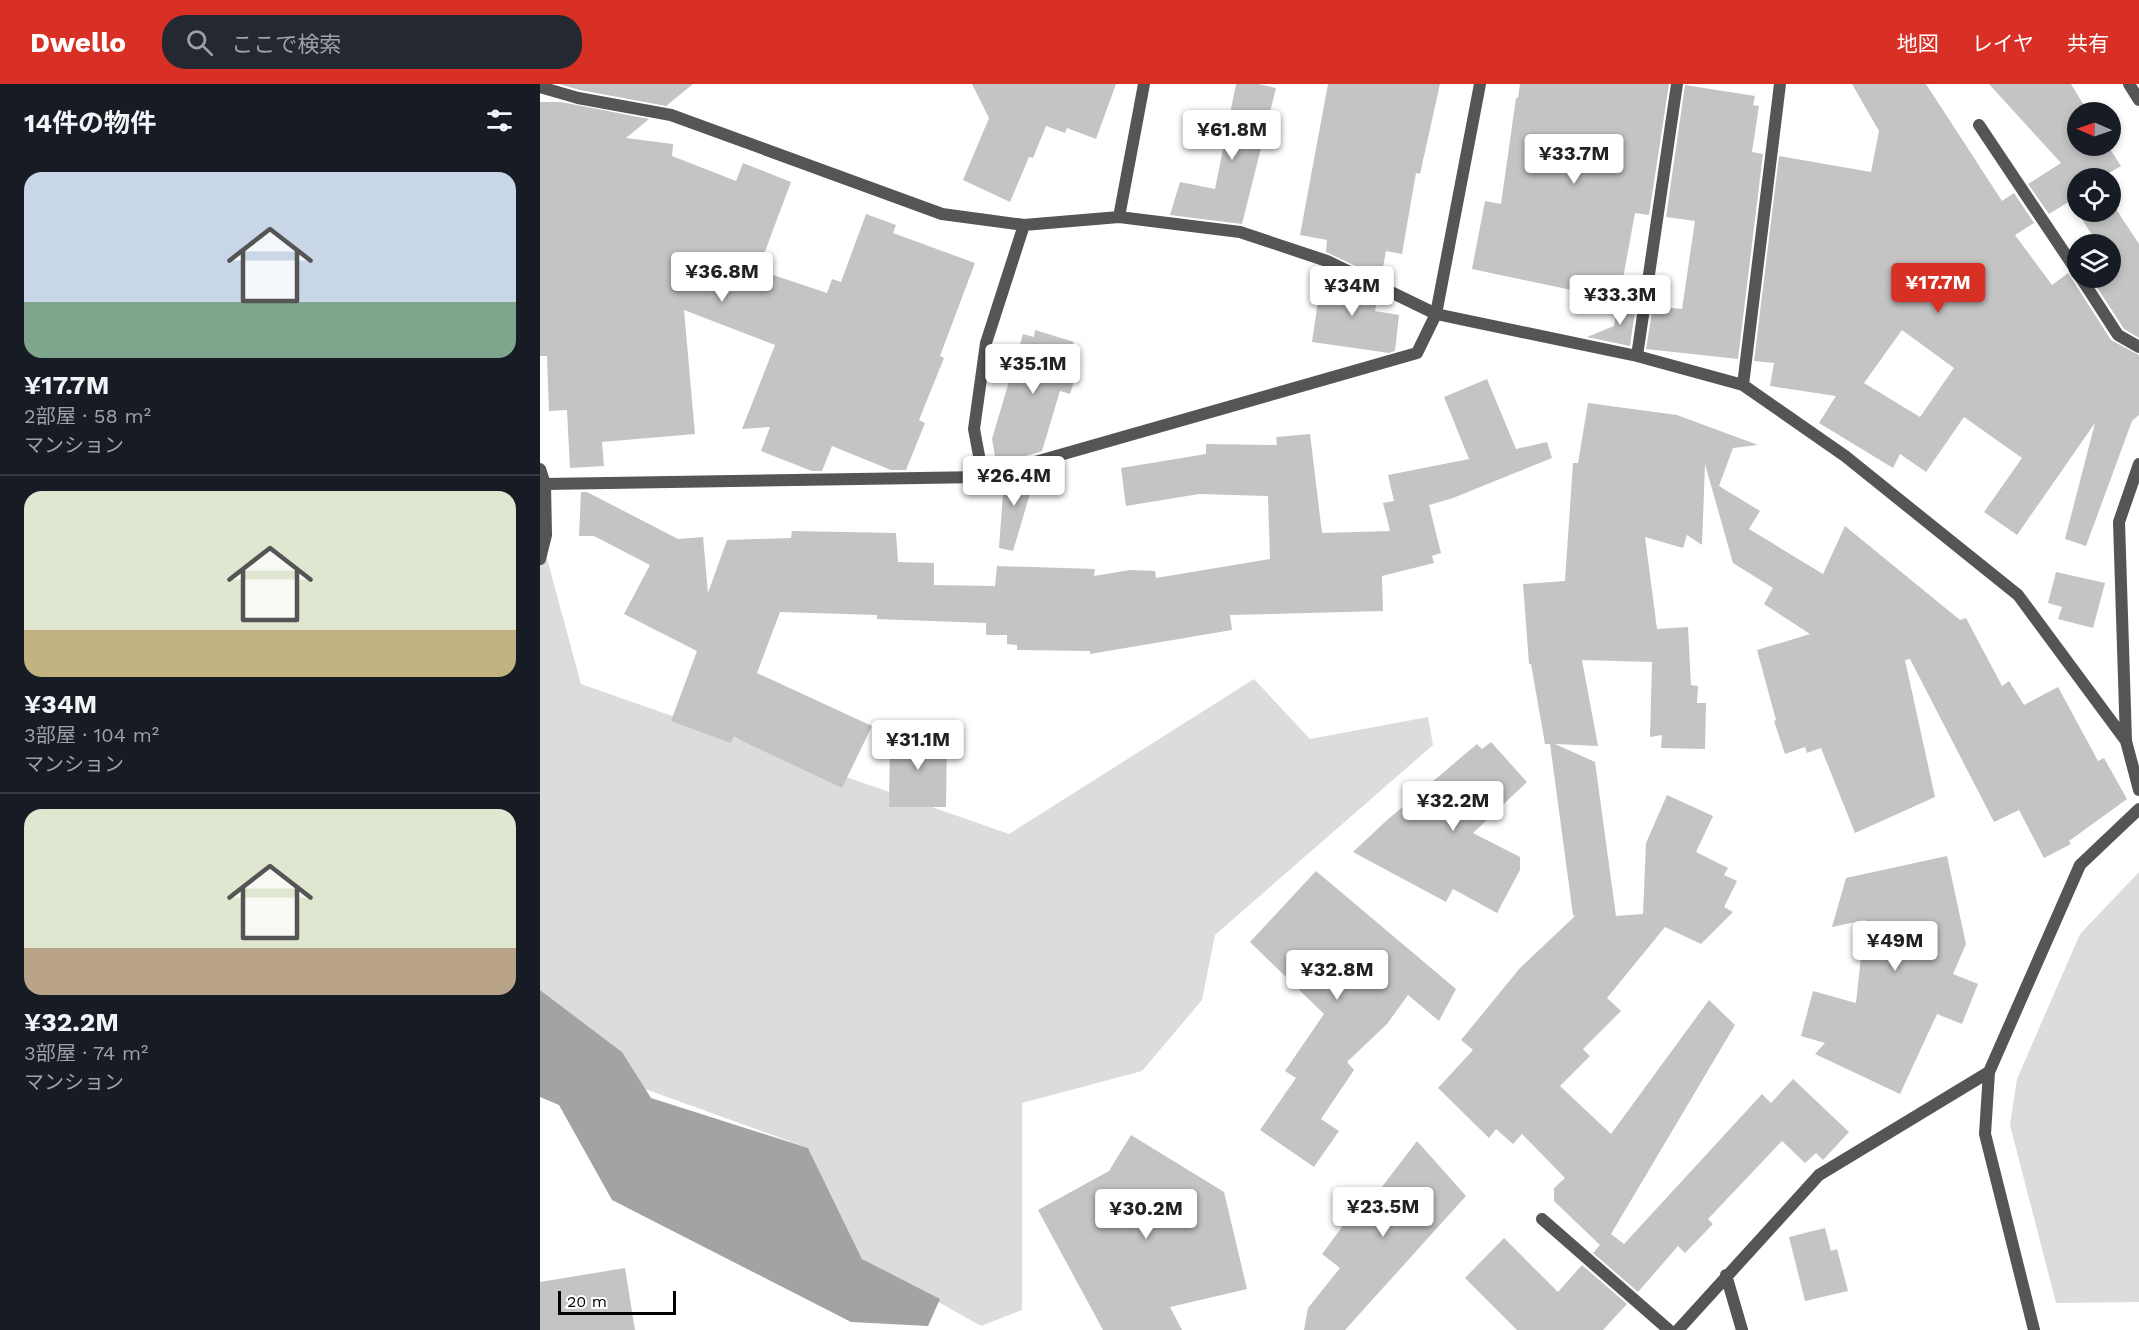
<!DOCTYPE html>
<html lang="ja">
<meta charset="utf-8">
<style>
body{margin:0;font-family:"Work Sans","Noto Sans JP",sans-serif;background:#242831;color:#f1f3f6;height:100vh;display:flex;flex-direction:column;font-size:22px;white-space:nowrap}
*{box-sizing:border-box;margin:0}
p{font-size:20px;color:#9ea1a6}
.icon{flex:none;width:33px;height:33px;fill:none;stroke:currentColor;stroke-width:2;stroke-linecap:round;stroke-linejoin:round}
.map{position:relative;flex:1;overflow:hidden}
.panel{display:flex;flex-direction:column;background:#171b24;width:540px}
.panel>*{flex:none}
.needle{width:39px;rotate:272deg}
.fabs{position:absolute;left:1527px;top:18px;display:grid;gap:12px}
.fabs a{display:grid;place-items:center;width:54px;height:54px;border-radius:50%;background:#171b24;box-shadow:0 3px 9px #0003;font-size:30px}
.scale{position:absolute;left:18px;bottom:15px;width:118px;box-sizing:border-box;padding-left:6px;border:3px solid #000;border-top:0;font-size:16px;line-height:21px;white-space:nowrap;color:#000;-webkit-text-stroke:4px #fff;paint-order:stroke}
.price{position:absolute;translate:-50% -51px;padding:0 14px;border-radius:6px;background:#fff;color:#222;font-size:20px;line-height:39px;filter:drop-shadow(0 2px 3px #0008)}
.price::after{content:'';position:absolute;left:50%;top:36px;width:18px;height:14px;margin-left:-9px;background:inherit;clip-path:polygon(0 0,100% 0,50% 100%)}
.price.active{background:#d93025;color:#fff}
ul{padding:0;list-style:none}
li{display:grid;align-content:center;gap:12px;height:318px;padding:0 24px}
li+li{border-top:2px solid #363941}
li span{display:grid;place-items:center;height:186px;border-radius:18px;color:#555}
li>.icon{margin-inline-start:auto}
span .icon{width:108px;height:108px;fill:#fffc;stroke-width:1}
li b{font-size:26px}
h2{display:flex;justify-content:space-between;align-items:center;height:72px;padding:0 24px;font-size:26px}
header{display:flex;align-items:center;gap:36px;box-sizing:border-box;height:84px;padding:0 30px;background:#d93025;color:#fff}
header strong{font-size:28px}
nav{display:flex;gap:33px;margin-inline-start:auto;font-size:21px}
.search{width:420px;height:54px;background:#242831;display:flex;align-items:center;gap:15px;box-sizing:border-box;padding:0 21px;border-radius:24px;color:#9ea1a6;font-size:22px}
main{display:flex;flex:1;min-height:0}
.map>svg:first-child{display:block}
</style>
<header>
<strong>Dwello</strong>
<div class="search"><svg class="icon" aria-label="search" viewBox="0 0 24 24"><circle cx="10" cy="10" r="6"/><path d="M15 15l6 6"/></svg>ここで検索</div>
<nav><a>地図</a><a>レイヤ</a><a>共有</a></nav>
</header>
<main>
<section class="panel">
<h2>14件の物件<svg class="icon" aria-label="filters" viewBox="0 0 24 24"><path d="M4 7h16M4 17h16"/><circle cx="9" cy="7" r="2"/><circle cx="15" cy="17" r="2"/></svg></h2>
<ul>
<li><span style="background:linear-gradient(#c9d6e8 70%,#7fa58c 0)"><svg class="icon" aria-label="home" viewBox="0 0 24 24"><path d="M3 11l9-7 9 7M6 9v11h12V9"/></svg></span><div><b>¥17.7M</b><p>2部屋 · 58 m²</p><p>マンション</p></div></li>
<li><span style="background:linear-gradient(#dfe7d0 75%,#c2b280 0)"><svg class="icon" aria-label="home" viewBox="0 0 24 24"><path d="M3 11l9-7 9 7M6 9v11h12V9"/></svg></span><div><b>¥34M</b><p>3部屋 · 104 m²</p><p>マンション</p></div></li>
<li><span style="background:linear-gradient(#dfe7d0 75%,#b9a48a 0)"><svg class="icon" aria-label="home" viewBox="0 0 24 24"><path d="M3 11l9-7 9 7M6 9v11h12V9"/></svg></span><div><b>¥32.2M</b><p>3部屋 · 74 m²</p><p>マンション</p></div></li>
</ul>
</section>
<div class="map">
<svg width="1599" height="1246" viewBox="0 0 1599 1246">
<rect width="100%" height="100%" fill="#fff"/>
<!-- green -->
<path fill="#dcdcdc" d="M 0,449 L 41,600 L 469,750 L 714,595 L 770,655 L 888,633 L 893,661 L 675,851 L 662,916 L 602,987 L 482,1019 L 482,1226 L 441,1242 L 322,1175 L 268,1064 L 105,1005 L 82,968 L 0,906 Z
M 1599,788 L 1599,1218 L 1516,1219 L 1470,1041 L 1477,995 L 1540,850 Z"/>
<!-- water -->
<path fill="#a3a3a3" d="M 0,906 L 82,968 L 111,1014 L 268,1064 L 322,1175 L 400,1215 L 388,1242 L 311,1238 L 72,1116 L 19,1021 L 0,1013 Z"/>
<!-- building -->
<path fill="#c4c4c4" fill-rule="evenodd" d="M 19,0 L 153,0 L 126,22 L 40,6 Z
M 432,0 L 576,0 L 556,55 L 527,44 L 525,49 L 506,42 L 493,74 L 489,73 L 470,118 L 423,96 L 449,34 Z
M 696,0 L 718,0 L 736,4 L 702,140 L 630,131 L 640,98 L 675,105 Z
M 788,0 L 900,0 L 880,90 L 876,89 L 862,170 L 846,167 L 841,194 L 786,168 L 787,156 L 760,151 Z
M 980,0 L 1129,0 L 1109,131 L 1095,129 L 1079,216 L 932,185 L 945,117 L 961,120 L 976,14 L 978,14 Z
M 1312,0 L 1386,0 L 1462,117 L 1474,109 L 1494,139 L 1475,151 L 1512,201 L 1528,189 L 1571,256 L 1599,271 L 1599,331 L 1592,337 L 1546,462 L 1525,455 L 1555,339 L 1477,451 L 1444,428 L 1482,374 L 1424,333 L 1386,388 L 1360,370 L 1353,384 L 1279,339 L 1296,312 L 1230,302 L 1234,279 L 1214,277 L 1239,72 L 1331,88 L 1339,47 ZM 1362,246 L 1414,284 L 1380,333 L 1324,299 Z
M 1449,0 L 1531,0 L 1548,28 L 1538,28 L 1538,62 L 1568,62 L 1581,82 L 1560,94 L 1538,94 L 1538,128 L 1570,128 L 1570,116 L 1599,160 L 1599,254 L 1584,245 L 1551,194 L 1570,194 L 1570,160 L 1558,160 L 1530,117 L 1509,130 L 1488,100 L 1521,79 Z
M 1145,1 L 1215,12 L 1213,21 L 1219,22 L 1212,68 L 1223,70 L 1198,275 L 1106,265 L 1113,222 L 1142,225 L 1155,137 L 1126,133 Z
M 0,18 L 21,18 L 109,35 L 86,54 L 133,60 L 132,72 L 196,97 L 203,79 L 251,98 L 218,186 L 287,209 L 292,195 L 301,198 L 326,130 L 356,141 L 353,149 L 435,179 L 400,272 L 404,274 L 379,336 L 385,339 L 366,386 L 351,386 L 292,362 L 282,387 L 272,387 L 221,367 L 230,343 L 202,345 L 235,261 L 144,226 L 155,350 L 62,358 L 64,382 L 30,384 L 27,326 L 9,327 L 7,272 L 0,272 Z
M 783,184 L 838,211 L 835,227 L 859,231 L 855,267 L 849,269 L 772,258 Z
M 1078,218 L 1096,220 L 1090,262 L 1047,253 L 1074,242 Z
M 495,246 L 534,258 L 528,274 L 540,278 L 530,310 L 520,307 L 502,367 L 466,378 L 466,376 L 456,378 L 452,355 L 483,250 L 494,253 Z
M 947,295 L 976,365 L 1007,358 L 1012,374 L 913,414 L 889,421 L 901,469 L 892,472 L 894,479 L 842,492 L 843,527 L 690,531 L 692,546 L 550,570 L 550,567 L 477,566 L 477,561 L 467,560 L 467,551 L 446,551 L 446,539 L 337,535 L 337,531 L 240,528 L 217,589 L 332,642 L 302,704 L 194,653 L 191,659 L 131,637 L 157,567 L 84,530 L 110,481 L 54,452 L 39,452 L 41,408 L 47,408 L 138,455 L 163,453 L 168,509 L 187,456 L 251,454 L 252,447 L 356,449 L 358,478 L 394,479 L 394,501 L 455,502 L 457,482 L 555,485 L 554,492 L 590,486 L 615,487 L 616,494 L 730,475 L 728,412 L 659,410 L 586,422 L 581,384 L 666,370 L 666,360 L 737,361 L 736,353 L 770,350 L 782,449 L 850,447 L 843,419 L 854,417 L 848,391 L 929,375 L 904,313 Z
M 1048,319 L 1137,331 L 1218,361 L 1193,364 L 1179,402 L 1220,427 L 1209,445 L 1283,490 L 1305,442 L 1420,536 L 1426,534 L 1462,602 L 1469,597 L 1484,621 L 1518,603 L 1558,677 L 1564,674 L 1587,715 L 1529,757 L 1531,760 L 1504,774 L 1479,726 L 1454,738 L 1370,575 L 1365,576 L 1395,713 L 1315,749 L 1281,664 L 1267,669 L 1265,663 L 1245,670 L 1234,637 L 1236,636 L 1217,566 L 1270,550 L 1224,520 L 1233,504 L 1193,479 L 1165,380 L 1162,461 L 1147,451 L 1143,464 L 1105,453 L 1117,545 L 1148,543 L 1151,601 L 1158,602 L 1157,619 L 1166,619 L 1165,665 L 1121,664 L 1122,651 L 1110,653 L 1112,578 L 1042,576 L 1058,662 L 1015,660 L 1055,678 L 1076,832 L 1103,830 L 1106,759 L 1127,711 L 1173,732 L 1156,768 L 1188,784 L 1184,791 L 1197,797 L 1184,823 L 1193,828 L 1161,860 L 1125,843 L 1067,914 L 1081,927 L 1043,965 L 1050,972 L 1020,1002 L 1071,1050 L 1169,916 L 1195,941 L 1071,1150 L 1084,1160 L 1222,1010 L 1231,1019 L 1253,995 L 1309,1048 L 1283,1076 L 1276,1069 L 1265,1079 L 1242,1057 L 1168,1135 L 1173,1140 L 1145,1169 L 1138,1162 L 1098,1208 L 1053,1169 L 1060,1161 L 1014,1117 L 1014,1104 L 1025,1094 L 982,1050 L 973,1060 L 956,1045 L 949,1054 L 898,1004 L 933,966 L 921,956 L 980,884 L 1035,832 L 1033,831 L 1010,660 L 1005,660 L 991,580 L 989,580 L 983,500 L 1025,497 L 1033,379 L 1038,379 Z
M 497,386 L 473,467 L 459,464 L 464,395 Z
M 1516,488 L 1565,499 L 1553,544 L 1518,535 L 1522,523 L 1508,519 Z
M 350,650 L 407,650 L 406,723 L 349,723 Z
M 951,658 L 987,698 L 933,749 L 980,773 L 980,786 L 957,829 L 913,805 L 906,818 L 813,768 L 846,737 L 937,660 L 942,665 Z
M 1407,772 L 1426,860 L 1413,890 L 1438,900 L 1422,940 L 1397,930 L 1360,1010 L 1275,970 L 1285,959 L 1261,952 L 1273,907 L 1316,919 L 1325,836 L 1292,843 L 1306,794 Z
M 776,787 L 916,905 L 899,937 L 868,911 L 847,940 L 807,978 L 814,986 L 781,1035 L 799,1047 L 774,1083 L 720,1046 L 756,994 L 745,987 L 784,930 L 710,858 Z
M 591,1051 L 684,1108 L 707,1205 L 630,1223 L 642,1246 L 563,1246 L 498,1126 L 569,1087 Z
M 877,1057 L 926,1112 L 805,1246 L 764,1246 L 768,1224 L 800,1184 L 782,1170 L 819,1120 L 825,1125 Z
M 1285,1144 L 1291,1167 L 1297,1165 L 1308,1207 L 1265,1217 L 1249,1153 Z
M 964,1154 L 1018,1208 L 1042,1181 L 1087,1220 L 1063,1246 L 977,1246 L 925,1194 Z
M 85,1184 L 95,1246 L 0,1246 L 0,1198 Z"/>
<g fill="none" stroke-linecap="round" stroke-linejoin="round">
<!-- street -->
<path stroke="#555" stroke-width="12" d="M 1589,0 L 1599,16
M 0,3 L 38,14 L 131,31 L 402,130 L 484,141 L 579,133 L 700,148 L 787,177 L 896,230 L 940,0
M 1439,41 L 1538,189
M 579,133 L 604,0
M 1541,194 L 1578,251 L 1599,263
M 1097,272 L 1137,0
M 1203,301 L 1240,0
M 1599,380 L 1579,438 L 1586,657 L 1599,706
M 0,385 L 5,400
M 443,393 L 434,345 L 446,259 L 484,141
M 0,475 L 6,451 L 5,400 L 443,393 L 877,269 L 896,230 L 1097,272 L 1203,301 L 1305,372 L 1478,511 L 1586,657
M 1449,988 L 1445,1050 L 1494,1246
M 1002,1135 L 1129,1246
M 1186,1191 L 1202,1246
M 1138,1246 L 1279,1091 L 1449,988 L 1540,781 L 1599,725"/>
</g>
</svg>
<div class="fabs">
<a><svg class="needle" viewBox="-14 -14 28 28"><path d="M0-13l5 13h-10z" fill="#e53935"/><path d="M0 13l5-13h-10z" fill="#9ea1a6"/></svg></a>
<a><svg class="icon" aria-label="locate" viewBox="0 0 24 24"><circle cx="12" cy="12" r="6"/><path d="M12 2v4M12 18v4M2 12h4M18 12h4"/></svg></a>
<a><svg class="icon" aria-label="layers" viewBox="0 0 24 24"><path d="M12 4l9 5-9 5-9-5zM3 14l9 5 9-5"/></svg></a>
</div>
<div class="scale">20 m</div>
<b class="price" style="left:692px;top:77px">¥61.8M</b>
<b class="price" style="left:1034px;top:101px">¥33.7M</b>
<b class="price" style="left:182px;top:219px">¥36.8M</b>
<b class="price active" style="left:1398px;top:230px">¥17.7M</b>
<b class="price" style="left:812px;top:233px">¥34M</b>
<b class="price" style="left:1080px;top:242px">¥33.3M</b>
<b class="price" style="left:493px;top:311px">¥35.1M</b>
<b class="price" style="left:474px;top:423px">¥26.4M</b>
<b class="price" style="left:378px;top:687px">¥31.1M</b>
<b class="price" style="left:913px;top:748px">¥32.2M</b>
<b class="price" style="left:1355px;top:888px">¥49M</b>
<b class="price" style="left:797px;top:917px">¥32.8M</b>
<b class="price" style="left:843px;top:1154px">¥23.5M</b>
<b class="price" style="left:606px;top:1156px">¥30.2M</b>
</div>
</main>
